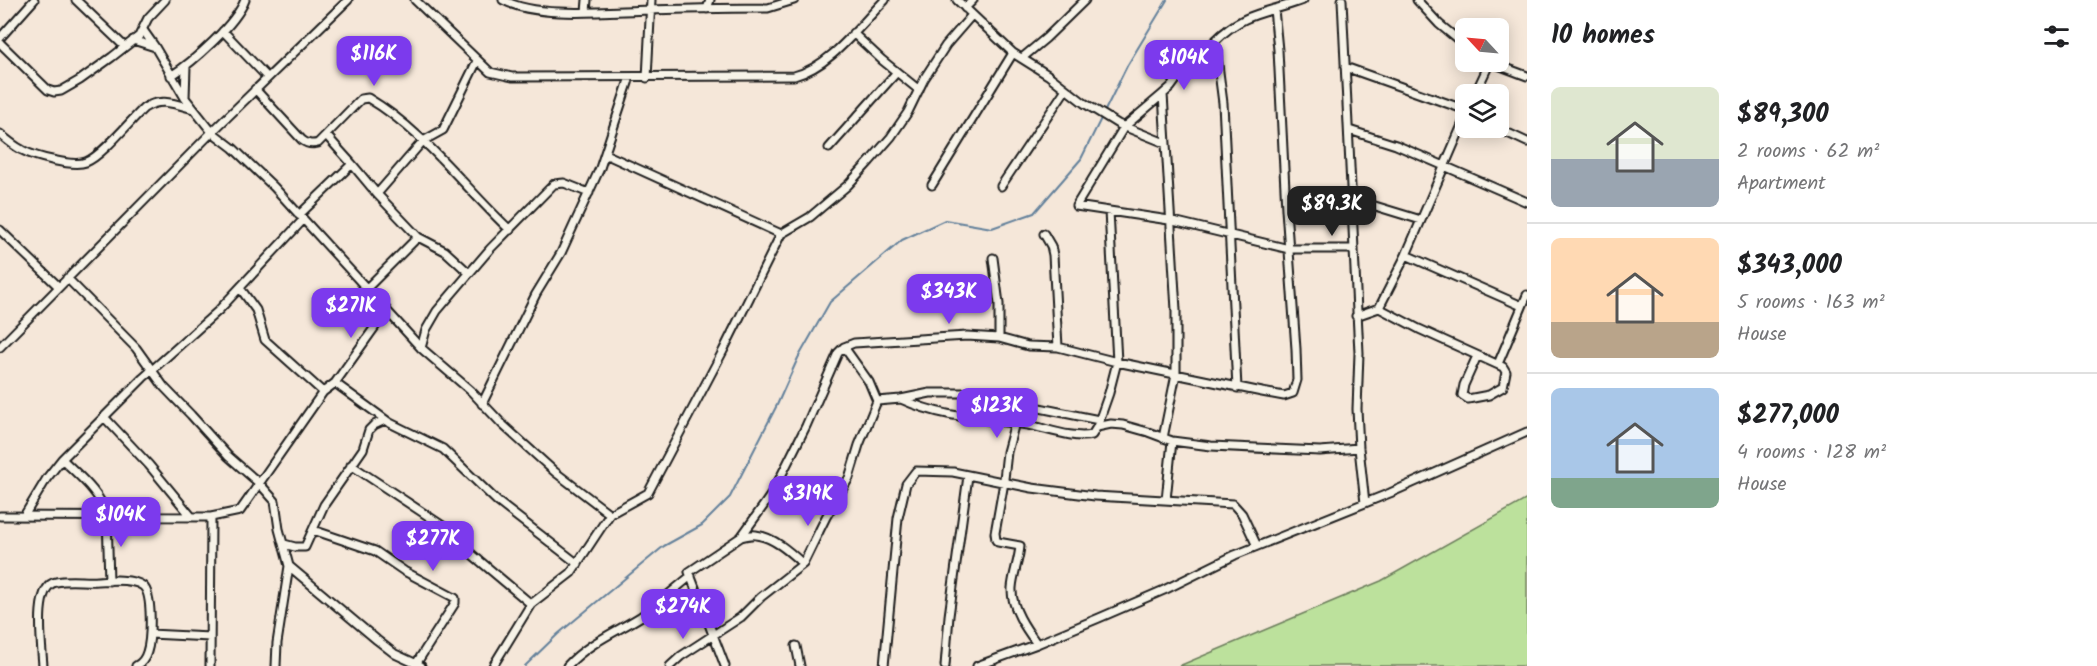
<!DOCTYPE html>
<meta charset="utf-8">
<style>
body{margin:0;font-family:Kalam,sans-serif;background:#f6f6f6;color:#202124;height:100vh;display:flex;flex-direction:column;font-size:22px;white-space:nowrap}
*{box-sizing:border-box;margin:0}
p{font-size:20px;color:#757577}
.icon{flex:none;width:33px;height:33px;fill:none;stroke:currentColor;stroke-width:2;stroke-linecap:round;stroke-linejoin:round}
.map{position:relative;flex:1;overflow:hidden}
.panel{display:flex;flex-direction:column;background:#fff;width:570px}
.panel>*{flex:none}
.needle{width:39px;rotate:296deg}
.fabs{position:absolute;left:1455px;top:18px;display:grid;gap:12px}
.fabs a{display:grid;place-items:center;width:54px;height:54px;border-radius:9px;background:#fff;box-shadow:0 3px 15px #0003;font-size:30px}
.price{position:absolute;translate:-50% -51px;padding:0 14px;border-radius:12px;background:#7c3aed;color:#fff;font-size:20px;line-height:39px;filter:drop-shadow(0 2px 3px #0008)}
.price::after{content:'';position:absolute;left:50%;top:36px;width:18px;height:14px;margin-left:-9px;background:inherit;clip-path:polygon(0 0,100% 0,50% 100%)}
.price.current{background:#222;color:#fff}
ul{padding:0;list-style:none}
li{display:flex;align-items:center;gap:18px;height:150px;padding:0 24px}
li+li{border-top:2px solid #e0e0e0}
li span{display:grid;place-items:center;flex:none;width:168px;height:120px;border-radius:9px;color:#555}
li>.icon{margin-inline-start:auto}
span .icon{width:72px;height:72px;fill:#fffc;stroke-width:1}
li b{font-size:26px}
h2{display:flex;justify-content:space-between;align-items:center;height:72px;padding:0 24px;font-size:26px}
main{display:flex;flex:1;min-height:0}
.map>svg:first-child{display:block}
</style>
<main>
<div class="map">
<svg width="1527" height="666" viewBox="0 0 1527 666">
<rect width="100%" height="100%" fill="#f5e7d9"/>
<filter id="ink" filterUnits="userSpaceOnUse"><feTurbulence type="fractalNoise" baseFrequency=".0167" numOctaves="2"/><feDisplacementMap in="SourceGraphic" scale="12" xChannelSelector="R" yChannelSelector="G"/><feConvolveMatrix kernelMatrix="1 2 1 2 8 2 1 2 1" color-interpolation-filters="sRGB"/></filter>
<g filter="url(#ink)">
<!-- green -->
<path fill="#bce19c" stroke="#6c7e5c" stroke-width="1.5" d="M 1527,499 L 1527,666 L 1179,666 L 1381,581 Z"/>
<g fill="none" stroke-linecap="round" stroke-linejoin="round">
<!-- stream -->
<path stroke="#64819b" stroke-width="2" d="M 525,666 L 558,634 L 664,546 L 702,525 L 730,497 L 777,405 L 798,358 L 830,302 L 902,240 L 945,220 L 992,228 L 1034,213 L 1081,159 L 1127,66 L 1167,0"/>
<defs>
<path id="minor" d="M 76,0 L 124,46
M 415,0 L 490,72 L 512,77 L 794,76 C 830,67 859,26 885,0
M 503,0 C 539,19 607,11 648,10 C 688,9 728,8 768,8 L 794,0
M 957,0 L 1013,53 L 1048,75 L 1084,103 L 1118,124 L 1165,143
M 1342,0 L 1359,353 L 1357,409 L 1359,448 L 1365,503
M 1417,0 L 1439,24 L 1466,46
M 965,8 L 973,0
M 707,9 L 710,0
M 586,12 L 587,0
M 143,30 L 155,47 L 185,98 L 212,132 L 233,148 L 274,187 L 421,348 L 471,391 L 503,425 L 555,472 L 610,514
M 223,31 L 267,77
M 853,33 L 882,60 L 919,90
M 0,38 L 34,0
M 133,40 L 155,47
M 0,43 L 48,90 L 54,92 L 61,91 L 80,80 L 112,57 L 139,36 L 148,18 L 165,0
M 1022,58 L 1046,38 L 1085,0
M 1490,62 L 1527,76
M 1345,67 L 1466,110
M 171,76 C 193,62 236,24 245,0
M 647,78 L 651,0
M 255,89 L 302,140 C 307,144 311,145 318,143 L 361,99 L 368,98 C 424,131 463,186 510,230
M 1163,94 L 1124,127 L 1076,206 L 1169,220 L 1289,249 L 1353,249
M 1475,94 L 1490,62
M 185,98 L 186,66
M 1497,128 L 1527,142
M 1349,130 L 1396,145 L 1527,202
M 0,134 C 7,140 14,146 22,150 C 35,157 73,167 86,162 C 102,156 130,121 144,108 C 161,97 175,104 193,109
M 326,135 L 352,164
M 829,148 L 897,72
M 605,154 L 781,234
M 932,185 L 1013,53
M 1001,186 L 1066,89
M 377,194 L 423,141 L 443,130 L 477,61
M 1352,199 L 1421,220
M 299,215 L 352,164 L 377,194 L 418,237 L 445,251 L 469,273
M 0,230 L 58,286
M 1044,234 L 1051,246 L 1053,255 L 1058,347
M 1406,255 L 1522,306
M 993,258 L 999,304 L 999,338
M 67,278 L 136,348 L 164,387 L 191,415 L 228,456 L 259,483 L 275,501 L 279,529 L 289,566 L 277,643 L 276,666
M 368,287 L 418,237
M 240,288 L 256,310 L 265,340 L 323,392
M 1379,308 L 1419,329 L 1503,367 L 1506,372 L 1503,387 L 1489,395 L 1468,399 L 1462,395 L 1464,385 L 1477,356
M 1356,316 L 1379,308 L 1406,255 L 1466,116
M 0,347 L 212,132 L 348,0
M 421,348 L 426,330 L 437,311 L 490,249 L 554,184 L 564,183 L 589,193
M 1498,364 L 1527,295
M 335,383 L 390,423 L 443,449 L 498,502 L 578,564
M 1237,388 L 1223,103 L 1215,41 C 1245,11 1266,14 1303,0
M 901,399 C 945,419 982,418 1028,425 C 1048,429 1073,439 1092,435 L 1097,427 L 1109,393 L 1117,362 L 1109,211
M 877,401 L 901,399 L 930,393 L 965,393 L 1099,420
M 482,404 L 536,294 L 561,253 L 600,168 L 630,77
M 1020,404 L 1007,452 L 1003,488 L 995,533 L 996,540 L 998,542 L 1020,546 C 1019,560 1013,574 1012,588 C 1011,608 1026,629 1037,644
M 105,418 L 149,465 L 191,516
M 1097,427 L 1111,424 L 1123,425 L 1148,432 L 1172,441 L 1211,446 L 1320,451 L 1359,448
M 1163,438 L 1176,374 L 1176,310 L 1163,94 L 1171,87 L 1189,62 L 1215,41
M 62,459 C 79,476 100,492 107,516 L 109,581
M 351,465 L 443,526 L 468,551 L 531,604
M 1166,500 L 1172,441
M 0,516 L 211,517 L 210,666
M 24,516 L 47,478 L 62,459 L 143,378 L 218,311 L 303,220
M 211,517 L 240,511 L 323,392 L 335,383 L 387,310
M 313,530 L 375,551 L 404,571 L 455,598 L 455,603 L 416,664
M 741,537 C 745,536 752,534 756,535 C 774,537 791,553 803,564
M 284,544 L 295,547 L 305,547 L 324,505 L 363,449 L 369,430 L 374,425 L 385,420
M 289,566 L 377,640 L 395,654 L 421,666
M 150,634 L 210,637
M 796,646 L 800,666
M 43,666 C 42,647 33,586 56,582 C 70,579 84,582 98,581 C 110,580 133,578 143,586 C 153,594 151,640 147,652 C 145,659 142,663 136,666
M 493,666 L 531,604 L 571,573 L 610,514 L 648,493 L 723,351 L 781,234 L 810,217 L 848,185 L 870,161 L 891,137 L 908,112 L 924,79 L 946,45 L 972,15
M 567,666 C 587,644 614,633 640,617 C 658,605 674,589 691,576
M 670,666 L 681,656 L 741,617 L 761,597 L 803,564 L 826,517 L 849,478 L 859,445 L 877,401 L 869,382 L 844,347
M 725,666 L 689,572 L 741,537 L 764,505 L 773,492 L 806,426 L 838,353 L 844,347 L 854,343 L 967,336 L 999,338 L 1028,346 L 1058,347 L 1117,362 L 1262,392 L 1284,396 L 1293,393 L 1297,380 L 1296,349 L 1286,209 L 1278,50 L 1274,9
M 884,666 L 898,518 L 906,484 L 916,471 L 953,472 L 1032,488 L 1095,496 L 1233,504 L 1242,514 L 1257,546
M 945,666 L 949,616 L 968,476
M 977,666 L 1037,644 L 1099,618 L 1164,590 L 1235,555 L 1390,493 L 1527,432"/>
</defs>
<!-- minor casing -->
<use href="#minor" stroke="#1c1c1c" stroke-width="11"/>
<!-- minor -->
<use href="#minor" stroke="#f7f3e8" stroke-width="7"/>
</g>
</g>
</svg>
<div class="fabs">
<a><svg class="needle" viewBox="-14 -14 28 28"><path d="M0-13l5 13h-10z" fill="#e53935"/><path d="M0 13l5-13h-10z" fill="#757577"/></svg></a>
<a><svg class="icon" aria-label="layers" viewBox="0 0 24 24"><path d="M12 4l9 5-9 5-9-5zM3 14l9 5 9-5"/></svg></a>
</div>
<b class="price" style="left:374px;top:87px">$116K</b>
<b class="price" style="left:1184px;top:91px">$104K</b>
<b class="price current" style="left:1332px;top:237px">$89.3K</b>
<b class="price" style="left:949px;top:325px">$343K</b>
<b class="price" style="left:351px;top:339px">$271K</b>
<b class="price" style="left:997px;top:439px">$123K</b>
<b class="price" style="left:808px;top:527px">$319K</b>
<b class="price" style="left:121px;top:548px">$104K</b>
<b class="price" style="left:433px;top:572px">$277K</b>
<b class="price" style="left:683px;top:640px">$274K</b>
</div>
<section class="panel">
<h2>10 homes<svg class="icon" aria-label="filters" viewBox="0 0 24 24"><path d="M4 7h16M4 17h16"/><circle cx="9" cy="7" r="2"/><circle cx="15" cy="17" r="2"/></svg></h2>
<ul>
<li><span style="background:linear-gradient(#dfe7d0 60%,#9aa5b1 0)"><svg class="icon" aria-label="home" viewBox="0 0 24 24"><path d="M3 11l9-7 9 7M6 9v11h12V9"/></svg></span><div><b>$89,300</b><p>2 rooms · 62 m²</p><p>Apartment</p></div></li>
<li><span style="background:linear-gradient(#ffd9b3 70%,#b9a48a 0)"><svg class="icon" aria-label="home" viewBox="0 0 24 24"><path d="M3 11l9-7 9 7M6 9v11h12V9"/></svg></span><div><b>$343,000</b><p>5 rooms · 163 m²</p><p>House</p></div></li>
<li><span style="background:linear-gradient(#a9c7e8 75%,#7fa58c 0)"><svg class="icon" aria-label="home" viewBox="0 0 24 24"><path d="M3 11l9-7 9 7M6 9v11h12V9"/></svg></span><div><b>$277,000</b><p>4 rooms · 128 m²</p><p>House</p></div></li>
</ul>
</section>
</main>
